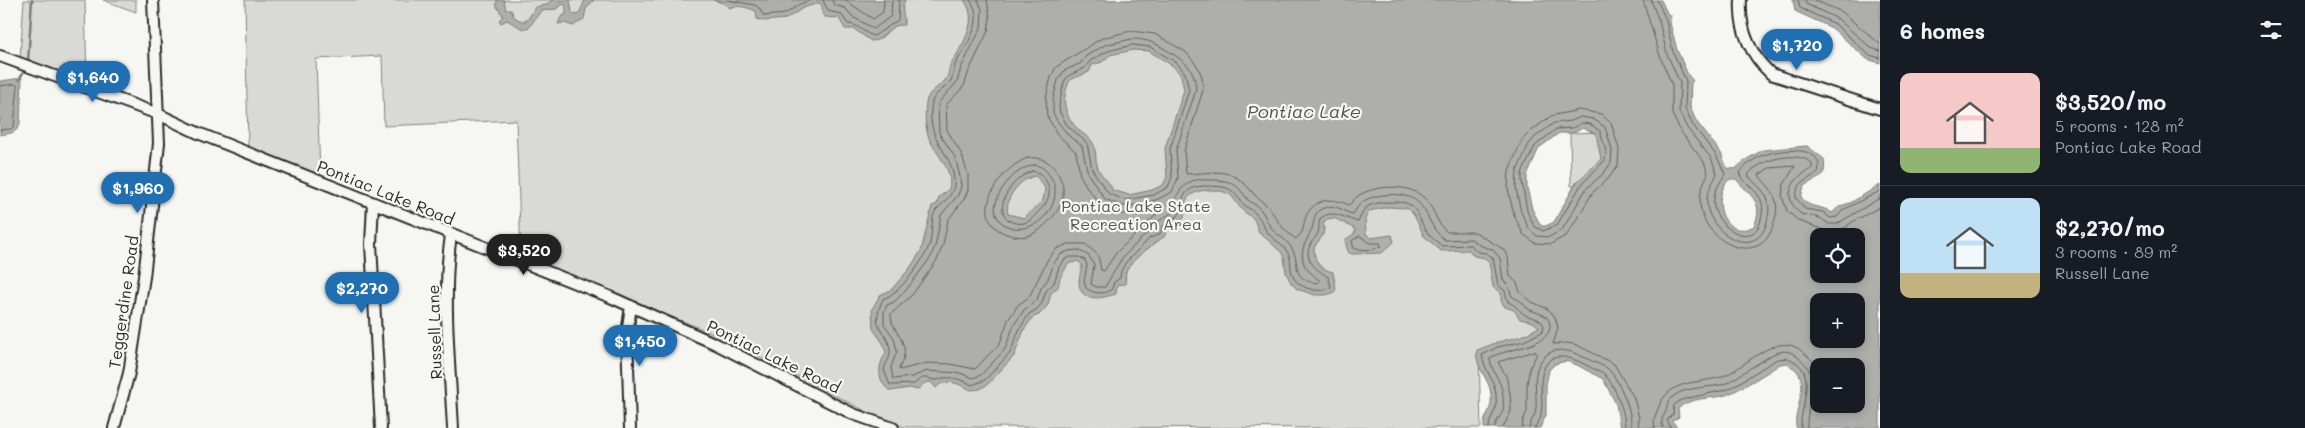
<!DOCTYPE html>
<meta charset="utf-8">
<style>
body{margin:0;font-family:Mali,sans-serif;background:#242831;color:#f1f3f6;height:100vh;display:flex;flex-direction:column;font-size:19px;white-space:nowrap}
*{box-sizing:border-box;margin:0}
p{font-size:16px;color:#9ea1a6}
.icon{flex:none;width:28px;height:28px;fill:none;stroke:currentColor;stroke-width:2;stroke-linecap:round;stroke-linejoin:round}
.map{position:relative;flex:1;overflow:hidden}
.side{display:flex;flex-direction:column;background:#171b24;width:425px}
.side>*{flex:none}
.buttons{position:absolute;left:1810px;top:228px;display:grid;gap:10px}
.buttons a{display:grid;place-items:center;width:55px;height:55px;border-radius:10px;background:#171b24;box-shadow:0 2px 8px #0003;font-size:25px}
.price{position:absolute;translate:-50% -42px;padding:0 11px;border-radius:18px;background:#1f6fb2;color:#fff;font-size:16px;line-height:32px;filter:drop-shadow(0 1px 2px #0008)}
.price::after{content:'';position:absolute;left:50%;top:30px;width:15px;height:11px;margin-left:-8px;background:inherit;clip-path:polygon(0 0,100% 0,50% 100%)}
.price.on{background:#222;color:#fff}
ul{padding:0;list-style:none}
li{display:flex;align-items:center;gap:15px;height:125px;padding:0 20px}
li+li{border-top:1px solid #363941}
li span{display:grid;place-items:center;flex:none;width:140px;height:100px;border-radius:10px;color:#555}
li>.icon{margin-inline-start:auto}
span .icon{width:60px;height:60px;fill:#fffc;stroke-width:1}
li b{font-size:21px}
h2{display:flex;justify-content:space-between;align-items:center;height:60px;padding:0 20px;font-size:21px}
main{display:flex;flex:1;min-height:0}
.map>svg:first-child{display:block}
</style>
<main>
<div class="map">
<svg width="1880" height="428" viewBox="0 0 1880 428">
<rect width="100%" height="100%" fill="#f6f6f2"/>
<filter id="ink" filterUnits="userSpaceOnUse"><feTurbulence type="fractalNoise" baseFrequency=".02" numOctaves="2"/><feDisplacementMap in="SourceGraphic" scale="10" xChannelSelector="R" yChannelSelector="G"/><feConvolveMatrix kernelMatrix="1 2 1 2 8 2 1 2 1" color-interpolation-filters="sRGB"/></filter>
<g filter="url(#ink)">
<!-- green -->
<path fill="#d9d9d5" stroke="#828280" d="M 24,0 L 85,0 L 87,81 L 20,58 Z
M 103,0 L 136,0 L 136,12 Z
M 245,0 L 1516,0 L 1483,24 L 1539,237 L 1542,353 L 1479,355 L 1481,428 L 905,427 L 879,418 L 717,335 L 521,256 L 516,120 L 384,126 L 382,56 L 316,59 L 320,175 L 248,147 Z
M 1602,132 L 1603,185 L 1571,186 L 1570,133 Z"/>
<!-- water -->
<path fill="#aeaeab" stroke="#7a7a78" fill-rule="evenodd" d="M 497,0 L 504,0 L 506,10 L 511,10 L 514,17 L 523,22 L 528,19 L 535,7 L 546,5 L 552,0 L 570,0 L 572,12 L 575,15 L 579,14 L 585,0 L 594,0 L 586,9 L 584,19 L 573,26 L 564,23 L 558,24 L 561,17 L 566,14 L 566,6 L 563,4 L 556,9 L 541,11 L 529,27 L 523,29 L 507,20 L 501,23 L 499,20 L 503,16 L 496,5 Z
M 713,0 L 905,0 C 900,9 905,16 904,25 C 901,25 898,25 896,26 C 885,30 884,41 871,41 L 854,29 L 845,29 L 839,18 L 825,17 L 822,14 L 822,5 L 819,3 L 803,8 L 786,19 L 764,21 L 757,19 L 756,11 C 749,8 736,4 730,8 L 723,3 Z
M 964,0 L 1661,0 L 1668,15 L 1671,15 L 1670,23 L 1677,50 L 1688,75 L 1693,81 L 1691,82 L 1690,107 L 1696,121 L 1721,153 L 1727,168 L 1735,169 L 1747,159 L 1763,150 L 1807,146 L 1824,159 C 1827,181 1818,176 1804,186 L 1801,197 C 1809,210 1821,204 1832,213 L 1840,206 L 1850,203 L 1880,185 L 1880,428 L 1797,428 C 1791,419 1808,388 1799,374 C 1797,369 1791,367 1787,363 L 1780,364 C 1774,369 1734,393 1726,395 C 1711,399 1689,397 1678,409 L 1679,417 L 1672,421 L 1678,428 L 1620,428 L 1616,404 L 1603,379 L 1577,365 L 1566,361 L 1555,364 L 1549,370 L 1546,385 L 1546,415 L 1540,428 L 1484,428 C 1483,414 1493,413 1491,394 C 1490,379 1474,367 1477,350 L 1498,342 L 1522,336 L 1539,327 L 1533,322 L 1520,319 L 1514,310 L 1505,307 L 1501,301 L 1501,293 L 1493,287 L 1489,262 L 1485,258 L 1474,256 L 1469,250 L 1441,251 L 1424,236 L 1414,215 L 1407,208 L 1388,207 L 1369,211 L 1365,219 L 1366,234 L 1371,238 L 1392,235 L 1394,242 L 1382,253 L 1352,254 L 1348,252 L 1345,240 L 1355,233 L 1355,229 L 1334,218 L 1327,219 L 1323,223 C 1327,236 1318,239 1314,248 C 1314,262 1320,269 1333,272 L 1336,289 L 1333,293 L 1325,295 L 1315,295 L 1297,289 L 1291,283 L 1286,273 L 1284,257 L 1281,252 L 1259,232 L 1254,219 L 1242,210 L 1231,195 C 1219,188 1193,187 1186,201 C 1184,206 1185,213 1184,218 L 1167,230 L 1164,237 C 1155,243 1129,261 1126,272 C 1125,276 1126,280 1125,284 L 1117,285 L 1116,294 C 1103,298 1079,304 1079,281 C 1079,275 1082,270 1082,265 L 1078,261 L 1068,264 L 1060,278 L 1058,287 L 1051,293 L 1048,305 L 1039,315 L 1033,317 L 1024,330 L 1014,356 L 988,384 L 980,389 L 971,390 C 959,384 946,377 936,388 L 931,382 C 922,382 923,386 917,390 L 910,388 L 890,391 C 877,381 877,366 886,353 L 883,343 L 873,329 L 872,309 L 880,295 L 891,290 L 910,268 L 921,251 L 932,206 L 937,204 L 939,197 L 949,189 C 954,169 936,155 929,138 C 925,128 924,109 927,99 C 930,90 940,87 945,80 C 949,76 948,71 950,66 C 950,63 954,59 956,56 C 966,38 978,19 964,0 ZM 1133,50 L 1149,51 L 1173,66 L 1181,75 L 1184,90 L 1165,148 L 1167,177 L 1163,185 L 1152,190 L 1129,195 L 1112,190 C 1111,182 1101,177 1098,168 C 1094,159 1098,147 1090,139 C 1087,136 1083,134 1081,132 C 1064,117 1060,100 1070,80 L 1089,72 L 1092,65 L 1102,62 L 1110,55 ZM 1583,128 L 1596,134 L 1601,159 L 1576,183 L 1554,222 L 1546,226 L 1541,226 L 1532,209 L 1527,188 L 1527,175 L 1539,148 L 1559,133 L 1572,133 ZM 1036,176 L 1045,188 L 1043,200 L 1024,218 L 1008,214 C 1004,198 1020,178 1036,176 ZM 1732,179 L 1736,179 C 1750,196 1765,202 1754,226 C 1727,241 1709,204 1728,180 ZM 1819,236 L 1856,236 L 1856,274 L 1819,274 ZM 1819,301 L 1856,301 L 1856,339 L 1819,339 ZM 1819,366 L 1856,366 L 1856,404 L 1819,404 Z
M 1793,0 L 1880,0 L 1880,63 L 1867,59 L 1832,28 L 1795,11 Z
M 22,78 L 20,123 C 17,134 10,133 0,135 L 0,81 Z"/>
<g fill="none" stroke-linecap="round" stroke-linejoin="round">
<!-- shore -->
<path stroke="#5f5f5e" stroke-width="1" d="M 727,0 L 755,5 L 759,8 L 764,16 L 785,14 L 800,4 L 811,0
M 823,0 L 828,11 L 841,14 L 848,24 C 859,24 864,34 874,36 L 898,20 L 899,0
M 832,0 L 834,5 L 845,8 L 853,17 L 874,29 L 891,16 L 892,0
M 845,0 L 873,19 L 883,12 L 884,0
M 970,0 C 987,22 965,45 955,65 C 953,71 954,78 949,83 C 944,90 934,93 932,102 C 925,141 951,149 954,179 C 956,193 944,202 936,210 C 931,216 932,235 930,243 C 925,260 899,294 883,299 C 868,333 888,326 890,351 C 891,358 885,363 884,370 L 890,385 L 914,384 C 925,374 925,379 936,380 C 939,380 942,378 944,378 C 954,377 963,380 972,385 L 985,380 L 1010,353 L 1020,328 L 1029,314 L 1036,310 L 1042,303 L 1046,291 L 1054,283 L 1059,267 L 1064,260 L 1069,257 L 1079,257 L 1085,260 L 1087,265 L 1084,281 L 1086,288 C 1094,294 1103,295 1112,289 L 1114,282 L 1120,278 L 1121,271 L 1126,262 L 1150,238 L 1160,234 L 1163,226 L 1179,215 C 1182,197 1184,186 1206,186 C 1231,187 1229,186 1244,205 C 1247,208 1253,210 1256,214 C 1262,220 1263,227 1268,233 C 1274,240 1285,246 1289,255 C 1292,264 1289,273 1296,281 C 1303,289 1322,294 1331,287 L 1328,277 C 1317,270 1303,260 1310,245 C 1312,240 1315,239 1317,235 C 1320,230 1318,225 1320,219 C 1332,208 1344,218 1358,222 L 1365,208 C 1373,203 1383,202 1392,202 C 1417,201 1415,211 1425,229 C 1429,236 1436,241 1442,246 L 1471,245 L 1478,252 L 1486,253 L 1493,258 L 1498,285 L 1505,291 L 1508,302 C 1516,305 1518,310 1524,314 C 1531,319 1540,316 1544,326 L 1542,332 L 1524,341 L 1498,347 L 1482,355 C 1484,370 1495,380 1496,395 C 1498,414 1489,415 1489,428
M 978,0 L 982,9 L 981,28 L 961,68 L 957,82 L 938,103 L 939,133 L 955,157 L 960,177 L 961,187 L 958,195 L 941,215 L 936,243 L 931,257 L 906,290 L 894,302 L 887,305 L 884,312 L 884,324 L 894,338 L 897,351 L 891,367 L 893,379 L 912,377 L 927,371 L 960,373 L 973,378 L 981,375 L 1005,349 L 1014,325 L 1024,310 L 1037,300 L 1041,288 L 1048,279 L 1054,263 L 1060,255 L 1068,251 L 1078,250 L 1089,256 L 1094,265 L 1091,284 L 1096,287 L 1105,287 L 1122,258 L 1146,234 L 1155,229 L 1159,221 L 1173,212 C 1175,198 1178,188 1192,181 C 1197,179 1201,180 1207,180 C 1229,180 1235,181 1248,200 C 1251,203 1257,205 1260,209 C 1265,214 1266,220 1270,226 C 1275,234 1286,239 1291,247 C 1302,264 1289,279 1317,283 L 1320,281 C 1315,276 1307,271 1304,264 C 1299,249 1306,243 1311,231 C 1316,221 1311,211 1327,207 C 1338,204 1344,213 1353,214 C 1356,210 1358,205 1362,202 C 1375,193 1406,191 1418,202 C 1430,214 1429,228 1445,240 L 1471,239 L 1481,246 L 1492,249 L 1500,258 L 1503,280 C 1511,287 1508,288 1512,296 C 1513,298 1517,299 1519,300 C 1522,302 1524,305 1527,308 C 1535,314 1549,312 1550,325 C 1552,347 1502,349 1490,358 C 1491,372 1501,379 1503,395 C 1503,399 1504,406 1503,410 C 1501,417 1495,421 1495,428
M 987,0 L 990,18 L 988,31 L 969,71 L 964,86 L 946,105 L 947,130 L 962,155 L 968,175 L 968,190 L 964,199 L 948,220 L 943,245 L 937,260 L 912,295 L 891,314 C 890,333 915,342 899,368 L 900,370 L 927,363 L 950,364 L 975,369 L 1000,343 L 1008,320 L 1018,305 L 1029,297 L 1048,259 L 1056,249 L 1068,244 L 1085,244 L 1098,255 L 1101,270 L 1104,271 L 1116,253 L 1159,212 L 1156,208 L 1133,214 L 1121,214 L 1102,206 L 1088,189 L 1080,175 L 1076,152 L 1057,134 L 1047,116 L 1046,98 L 1051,77 L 1056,67 L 1102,38 L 1131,31 L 1155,34 L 1186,52 L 1198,67 L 1202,77 L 1203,90 L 1184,151 L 1186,174 C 1219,173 1230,165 1254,194 C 1259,200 1266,204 1271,210 C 1278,222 1284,231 1296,239 C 1306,230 1302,225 1307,214 C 1317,197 1334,198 1349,205 C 1353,201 1356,197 1361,194 C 1379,185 1412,183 1426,200 C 1435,210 1436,223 1447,232 L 1475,232 L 1503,249 L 1508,257 L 1510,276 L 1517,283 L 1520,292 L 1532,302 L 1548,309 L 1555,317 L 1558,328 L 1553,344 L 1567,343 L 1577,345 L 1614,364 L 1634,398 L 1639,418 L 1638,428
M 1643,0 L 1660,56 L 1672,85 L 1672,114 L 1681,132 L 1704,162 L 1708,173 C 1705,181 1700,189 1700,198 C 1697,241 1763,273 1774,222 C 1777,213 1778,205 1774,196 C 1771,187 1763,182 1759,175 L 1769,168 L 1795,166 L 1784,184 L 1782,196 L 1787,211 L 1799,221 L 1827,231 L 1836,231 L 1845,228 L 1852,222 L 1880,207
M 1651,0 L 1659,21 L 1667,54 L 1680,83 L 1679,111 L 1687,128 L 1711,158 L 1717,173 C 1714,182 1708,189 1707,198 C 1704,233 1758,263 1767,221 C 1769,213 1770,206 1767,198 C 1763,188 1753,183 1748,175 C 1759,159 1797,150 1812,163 L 1812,169 C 1792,177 1780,198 1801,214 L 1820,218 L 1829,224 L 1837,224 L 1880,198
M 1657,0 L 1666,20 L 1673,52 L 1686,81 L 1685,109 L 1692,124 L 1716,155 L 1725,174 C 1721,181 1715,189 1714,198 C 1709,225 1755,253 1761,219 C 1762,212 1764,208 1761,200 C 1757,190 1744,183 1739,173 C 1745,166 1754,158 1764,155 C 1781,149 1826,144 1818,173 C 1807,180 1796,182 1796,198 L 1805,209 L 1823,212 L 1830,218 L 1837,217 L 1843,210 L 1880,191
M 1798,0 L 1800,8 L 1835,24 L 1869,55 L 1880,58
M 1805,0 L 1806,4 L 1838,19 L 1871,48 L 1880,51
M 1814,0 L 1842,12 L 1880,44
M 1132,39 C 1149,39 1157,44 1171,53 C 1187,63 1195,69 1196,90 L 1176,150 L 1178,178 L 1172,192 L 1156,200 L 1130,206 L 1122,206 L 1105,199 L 1088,174 L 1082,146 L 1069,136 L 1057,121 L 1053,113 L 1053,99 L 1058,80 L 1064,71 L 1081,63 L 1086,56 L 1105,45 Z
M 1133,45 L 1150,47 L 1177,63 L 1185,73 L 1189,90 L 1170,149 L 1172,177 L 1168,187 L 1154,195 L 1125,200 L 1109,194 L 1099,180 L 1092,169 L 1087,143 L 1067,125 L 1060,113 L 1059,105 L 1064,82 L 1068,76 L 1085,68 L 1090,61 L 1108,51 Z
M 0,86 L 15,84 L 18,86 L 14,126 L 11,129 L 0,130
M 1580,110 L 1601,114 L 1611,123 L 1619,149 L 1618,165 L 1609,178 L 1593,192 L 1567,235 L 1551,244 L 1535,243 L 1523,234 L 1514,215 L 1508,189 L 1509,170 L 1522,140 L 1530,132 L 1551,116 Z
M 1581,117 L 1593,119 L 1605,127 L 1612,150 L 1611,163 L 1603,174 L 1586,189 L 1562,230 L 1549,237 L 1537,236 L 1529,229 L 1521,212 L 1516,189 L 1517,171 L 1529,144 L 1535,137 L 1554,123 L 1571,121 Z
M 1582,123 L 1590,124 L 1600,131 L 1606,151 L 1605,160 L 1581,185 L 1557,225 L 1543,231 L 1534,226 L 1527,211 L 1522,181 L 1522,173 L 1535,146 L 1556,129 L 1572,128 Z
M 1028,158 C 1040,157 1048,160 1055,169 C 1069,189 1064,206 1048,222 C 1038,232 1029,239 1014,236 C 964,226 995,169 1028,158 Z
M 1035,165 C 1042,166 1046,170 1050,176 C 1067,200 1038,236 1010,227 C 975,215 1010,167 1035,165 Z
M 1032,171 L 1039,173 C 1053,185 1052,199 1039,211 C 1034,216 1031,221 1024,223 C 1007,226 998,212 1005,197 C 1010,185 1020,176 1032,171 Z
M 1360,236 L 1370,243 L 1380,243 L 1381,246 L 1372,250 L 1354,249 L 1352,241 Z
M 1503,428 L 1511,411 L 1510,393 L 1506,376 L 1498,362 L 1535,351 L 1537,354 L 1530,367 L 1527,384 L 1527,412 L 1523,420 L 1522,428
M 1529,428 C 1530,422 1533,419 1535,414 C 1539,398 1531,380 1539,364 C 1553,339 1577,354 1594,362 C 1600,365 1606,366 1610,371 C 1620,382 1633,413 1631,428
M 1535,428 C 1536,423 1541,420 1541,414 C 1544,399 1538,383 1544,368 C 1553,348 1576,360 1588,366 C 1594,370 1601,370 1605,375 C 1615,385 1626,414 1625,428
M 1655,428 C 1652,419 1656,415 1659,406 C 1670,379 1698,384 1721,377 C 1746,369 1775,328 1803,352 C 1810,358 1816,363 1819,373
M 1663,428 C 1660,419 1663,418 1666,411 C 1667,408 1667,405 1668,403 C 1677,385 1708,389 1724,384 C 1735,380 1744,371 1754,366 C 1765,360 1781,344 1795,355 C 1826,377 1806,398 1807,428
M 1671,428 L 1667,420 L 1673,414 L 1674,405 L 1681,400 L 1729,389 L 1777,359 L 1787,358 C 1821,369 1799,406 1801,428"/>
<!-- stream -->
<path stroke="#7a7a78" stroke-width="2.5" d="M 28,62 L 32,0
M 19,80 L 26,67"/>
<defs>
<path id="minor" d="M 1741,0 C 1739,30 1750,54 1771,74 L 1880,109
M 0,56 L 158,114 L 198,133 L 608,296 L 716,344 L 853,414 L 893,428
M 373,203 L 371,244 L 381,428
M 451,235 C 442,294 450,368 453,428
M 114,428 L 129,373 L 144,277 L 159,143 L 153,0
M 630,428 L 627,334 L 631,306"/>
</defs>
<!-- minor casing -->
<use href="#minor" stroke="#2b2b2b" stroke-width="14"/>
<!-- minor -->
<use href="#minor" stroke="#f6f6f2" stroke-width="10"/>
</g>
</g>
<g text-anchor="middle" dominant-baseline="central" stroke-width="4.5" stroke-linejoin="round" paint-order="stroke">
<!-- street labels -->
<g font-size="16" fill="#2b2b2b" stroke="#f6f6f2">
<text transform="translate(386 192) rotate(22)">Pontiac Lake Road</text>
<text transform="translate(123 302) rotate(-82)">Teggerdine Road</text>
<text transform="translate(434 332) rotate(-92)">Russell Lane</text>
<text transform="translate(774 356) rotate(26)">Pontiac Lake Road</text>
</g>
<!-- park labels -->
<g font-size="16" fill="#565656" stroke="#f6f6f2">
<text x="1136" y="205">Pontiac Lake State<tspan x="1136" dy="18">Recreation Area</tspan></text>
</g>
<!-- water labels -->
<g font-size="18" font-style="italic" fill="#525251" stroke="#f6f6f2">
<text x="1304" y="111">Pontiac Lake</text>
</g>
</g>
</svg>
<div class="buttons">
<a><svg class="icon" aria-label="locate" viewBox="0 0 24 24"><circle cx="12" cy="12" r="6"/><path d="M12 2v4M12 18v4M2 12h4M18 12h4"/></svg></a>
<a>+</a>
<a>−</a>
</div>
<b class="price" style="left:1797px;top:71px">$1,720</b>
<b class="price" style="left:93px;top:103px">$1,640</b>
<b class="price" style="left:138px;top:214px">$1,960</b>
<b class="price on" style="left:524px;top:276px">$3,520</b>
<b class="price" style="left:362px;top:314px">$2,270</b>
<b class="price" style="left:640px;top:367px">$1,450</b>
</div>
<section class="side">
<h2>6 homes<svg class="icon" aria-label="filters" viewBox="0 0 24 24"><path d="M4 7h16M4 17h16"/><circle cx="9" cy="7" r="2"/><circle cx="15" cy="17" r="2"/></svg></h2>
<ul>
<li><span style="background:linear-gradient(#f6c9c9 75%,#8fb573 0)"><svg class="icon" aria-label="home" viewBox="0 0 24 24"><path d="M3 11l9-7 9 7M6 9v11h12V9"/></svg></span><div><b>$3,520/mo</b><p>5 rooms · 128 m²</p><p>Pontiac Lake Road</p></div></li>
<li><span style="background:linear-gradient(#bfe0f5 75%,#c2b280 0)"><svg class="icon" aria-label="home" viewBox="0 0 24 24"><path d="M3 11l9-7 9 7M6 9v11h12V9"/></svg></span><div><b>$2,270/mo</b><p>3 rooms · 89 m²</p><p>Russell Lane</p></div></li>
</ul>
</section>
</main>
